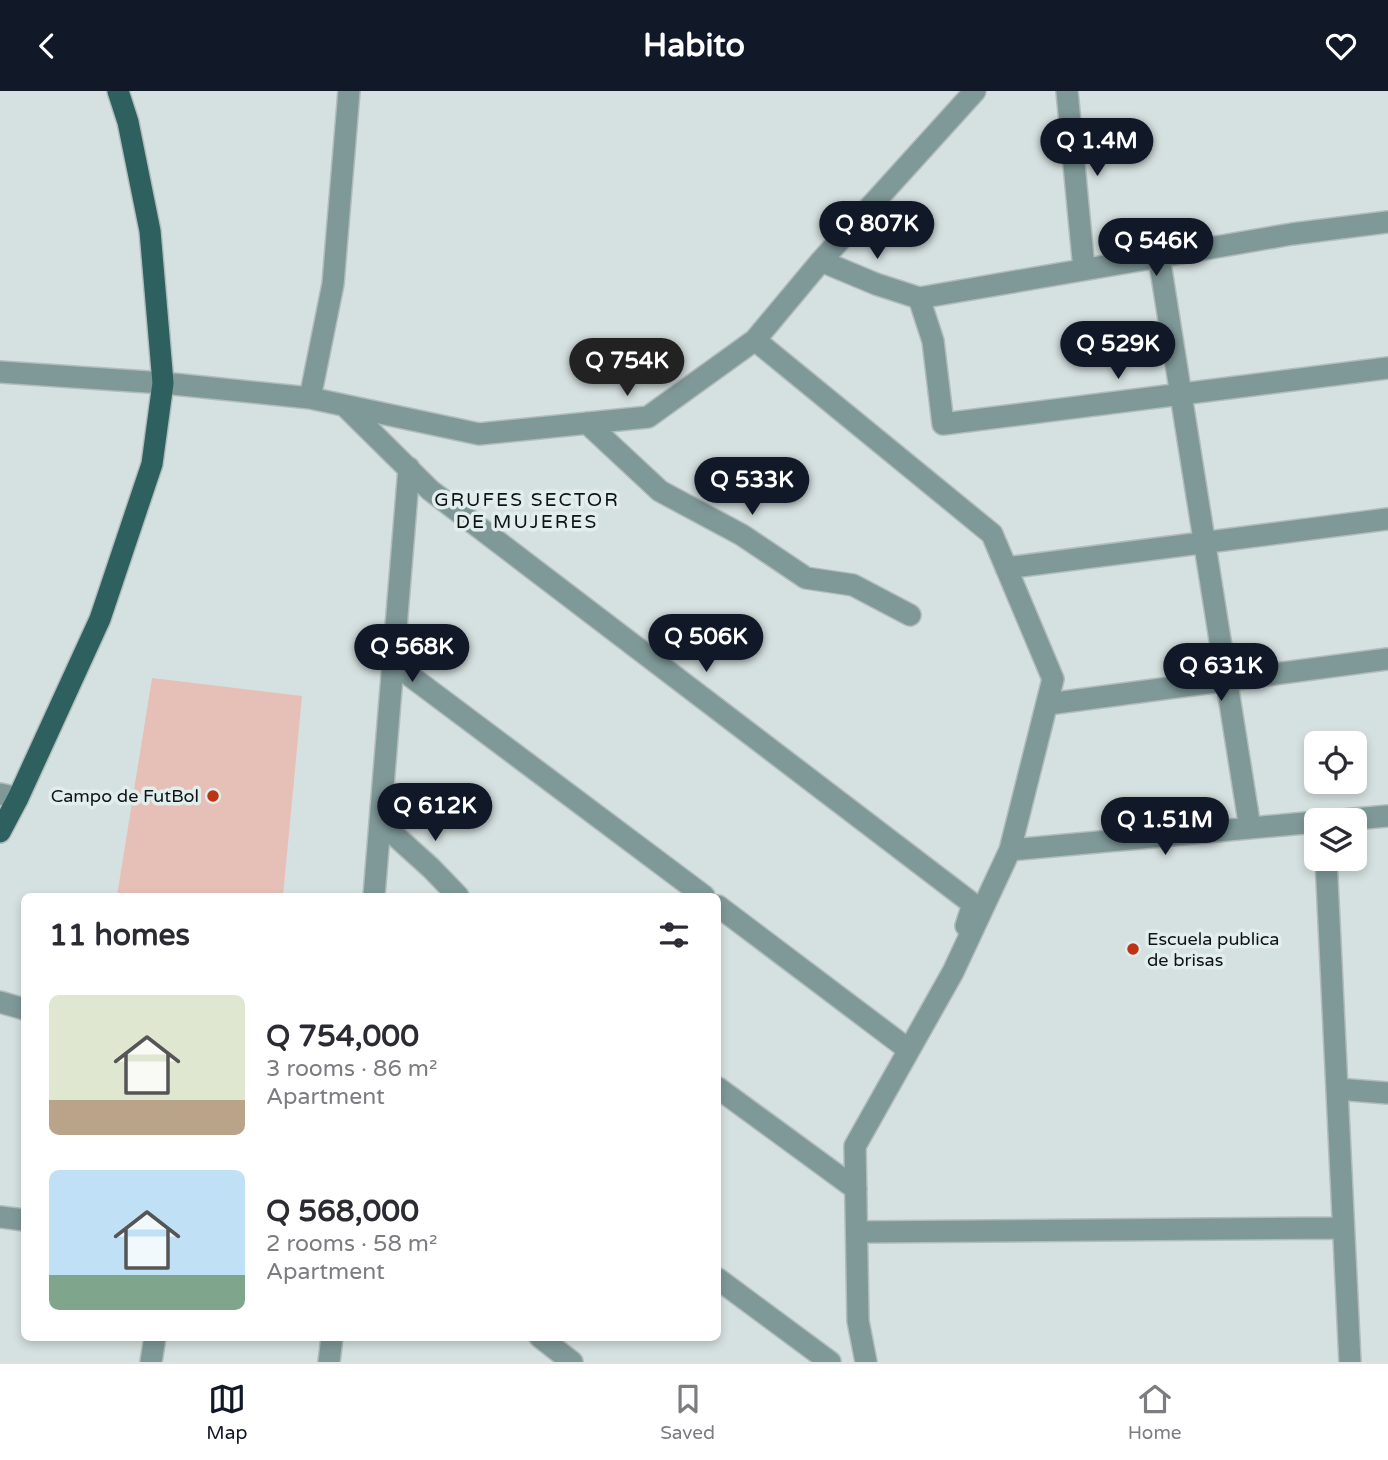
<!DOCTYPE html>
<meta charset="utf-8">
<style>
body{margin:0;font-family:"Varela Round",sans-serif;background:#f7f7f7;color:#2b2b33;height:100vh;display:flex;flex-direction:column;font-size:26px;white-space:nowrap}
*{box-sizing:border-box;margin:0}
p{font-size:23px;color:#7c7c81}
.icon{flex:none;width:38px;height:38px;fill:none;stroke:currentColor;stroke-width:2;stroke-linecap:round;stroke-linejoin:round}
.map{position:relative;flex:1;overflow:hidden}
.panel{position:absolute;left:21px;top:802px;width:700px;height:448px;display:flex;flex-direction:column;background:#fff;border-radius:10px;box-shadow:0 4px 10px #0003}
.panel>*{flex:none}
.controls{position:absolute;left:1304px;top:640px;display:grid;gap:14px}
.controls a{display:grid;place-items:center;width:63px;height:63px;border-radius:10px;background:#fff;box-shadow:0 4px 10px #0003;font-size:35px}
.price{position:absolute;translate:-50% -60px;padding:0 16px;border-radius:24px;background:#111827;color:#fff;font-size:23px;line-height:46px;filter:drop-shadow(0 2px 4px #0008)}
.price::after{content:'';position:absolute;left:50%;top:42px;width:21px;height:16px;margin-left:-10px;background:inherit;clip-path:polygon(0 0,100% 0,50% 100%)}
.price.on{background:#222;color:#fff}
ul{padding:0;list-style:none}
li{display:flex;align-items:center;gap:21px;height:175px;padding:0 28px}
li span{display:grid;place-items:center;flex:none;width:196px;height:140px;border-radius:10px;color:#555}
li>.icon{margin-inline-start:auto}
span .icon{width:84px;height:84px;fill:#fffc;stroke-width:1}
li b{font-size:30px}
h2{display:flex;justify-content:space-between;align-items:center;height:84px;padding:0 28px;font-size:30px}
header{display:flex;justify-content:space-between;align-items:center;height:91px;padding:0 28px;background:#111827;color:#fff;font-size:32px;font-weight:800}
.dock{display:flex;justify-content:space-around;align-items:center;height:98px;border-top:2px solid #e1e1e2;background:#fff;font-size:19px;color:#7c7c81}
.dock a{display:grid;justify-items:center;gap:4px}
.dock .on{color:#111827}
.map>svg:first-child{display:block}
</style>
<header><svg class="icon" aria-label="back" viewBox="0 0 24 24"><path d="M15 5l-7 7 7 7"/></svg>Habito<svg class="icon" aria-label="heart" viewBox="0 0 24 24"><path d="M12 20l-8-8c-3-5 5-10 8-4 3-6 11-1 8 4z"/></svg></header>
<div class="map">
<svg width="1388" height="1271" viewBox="0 0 1388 1271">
<rect width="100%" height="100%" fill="#d5e1e0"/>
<!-- green -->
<path fill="#e6c0b7" d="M 152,587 L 302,605 L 283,805 L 117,805 Z"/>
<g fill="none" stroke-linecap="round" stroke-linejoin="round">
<defs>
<path id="minor" d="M 1067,0 L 1084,178
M 1159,166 L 1250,737
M 821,170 L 876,193 L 919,207 L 1292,143 L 1388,131
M 919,207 L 933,250 L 943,333 L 1388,277
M 755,249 L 992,443 L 1053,588 L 1010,759 L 953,881 L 855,1055 L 858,1230 L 866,1271
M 0,281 L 163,292 L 310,307 L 479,343 L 648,326 L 755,249 L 821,170 L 975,0
M 310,307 L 333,193 L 349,0
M 345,315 L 430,399 L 973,813 L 966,835
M 587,332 L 660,400 L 742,444 L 806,487 L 853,494 L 910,524
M 1006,477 L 1388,428
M 393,572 L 704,805
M 1048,613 L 1388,568
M 0,703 L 18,707
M 1332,730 L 1388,725
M 380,731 L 431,777 L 458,805
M 1010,759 L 1316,731
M 1326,768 L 1350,1271
M 374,805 L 409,377
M 718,815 L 909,959
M 0,911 L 24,918
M 718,997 L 856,1098
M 1337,998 L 1388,1002
M 0,1126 L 24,1129
M 857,1141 L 1343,1137
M 718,1188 L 830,1271
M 540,1246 L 572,1271
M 151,1271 L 155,1246
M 329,1271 L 332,1246"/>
<path id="major" d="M 0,741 L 18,707 L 100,528 L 152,373 L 163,292 L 150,140 L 128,31 L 118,0"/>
</defs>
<!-- minor casing -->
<use href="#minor" stroke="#b1bcbb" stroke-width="24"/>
<!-- major casing -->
<use href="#major" stroke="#b1bcbb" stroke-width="24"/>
<!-- minor -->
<use href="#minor" stroke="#7f9998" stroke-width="21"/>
<!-- major -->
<use href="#major" stroke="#2d605e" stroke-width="21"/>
</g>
<!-- markers -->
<g fill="#be3314" stroke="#e2eeed" stroke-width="2.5">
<circle cx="213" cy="705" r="7"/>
<circle cx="1133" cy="858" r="7"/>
</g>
<g text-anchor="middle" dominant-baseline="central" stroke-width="7" stroke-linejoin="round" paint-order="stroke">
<!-- poi labels -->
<g font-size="18" fill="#0f1313" stroke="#e2eeed" text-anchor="end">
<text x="199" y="705">Campo de FutBol</text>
<text x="1147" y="848" text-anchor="start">Escuela publica<tspan x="1147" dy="21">de brisas</tspan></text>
</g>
<!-- neighbourhood labels -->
<g font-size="19" letter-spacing="2" fill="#0f1313" stroke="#e2eeed">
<text x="527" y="409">GRUFES SECTOR<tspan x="527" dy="22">DE MUJERES</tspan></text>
</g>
</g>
</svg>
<div class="controls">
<a><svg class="icon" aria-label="locate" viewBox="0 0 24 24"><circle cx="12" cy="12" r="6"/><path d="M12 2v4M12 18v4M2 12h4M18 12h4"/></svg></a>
<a><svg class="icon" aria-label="layers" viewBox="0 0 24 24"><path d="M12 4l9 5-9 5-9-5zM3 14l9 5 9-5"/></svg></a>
</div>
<b class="price" style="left:1097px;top:87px">Q 1.4M</b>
<b class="price" style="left:877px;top:170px">Q 807K</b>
<b class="price" style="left:1156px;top:187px">Q 546K</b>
<b class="price" style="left:1118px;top:290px">Q 529K</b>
<b class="price on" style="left:627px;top:307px">Q 754K</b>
<b class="price" style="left:752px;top:426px">Q 533K</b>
<b class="price" style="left:706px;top:583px">Q 506K</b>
<b class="price" style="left:412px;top:593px">Q 568K</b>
<b class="price" style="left:1221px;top:612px">Q 631K</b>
<b class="price" style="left:435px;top:752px">Q 612K</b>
<b class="price" style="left:1165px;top:766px">Q 1.51M</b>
<section class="panel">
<h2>11 homes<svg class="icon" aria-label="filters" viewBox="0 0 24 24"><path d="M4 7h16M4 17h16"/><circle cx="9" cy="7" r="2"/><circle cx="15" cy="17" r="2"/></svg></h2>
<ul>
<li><span style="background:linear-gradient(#dfe7d0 75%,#b9a48a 0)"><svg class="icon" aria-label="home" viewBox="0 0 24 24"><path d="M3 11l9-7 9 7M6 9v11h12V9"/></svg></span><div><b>Q 754,000</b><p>3 rooms · 86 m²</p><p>Apartment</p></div></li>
<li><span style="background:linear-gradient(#bfe0f5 75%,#7fa58c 0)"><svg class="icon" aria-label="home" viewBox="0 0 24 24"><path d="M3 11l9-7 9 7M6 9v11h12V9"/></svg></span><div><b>Q 568,000</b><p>2 rooms · 58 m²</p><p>Apartment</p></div></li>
</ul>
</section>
</div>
<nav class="dock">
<a class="on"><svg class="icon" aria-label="map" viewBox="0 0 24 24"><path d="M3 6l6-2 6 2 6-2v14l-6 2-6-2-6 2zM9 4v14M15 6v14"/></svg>Map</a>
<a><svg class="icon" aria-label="saved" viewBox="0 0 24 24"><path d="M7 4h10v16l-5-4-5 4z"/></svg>Saved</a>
<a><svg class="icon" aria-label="home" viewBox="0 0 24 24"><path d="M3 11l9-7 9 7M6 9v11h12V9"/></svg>Home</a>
</nav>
